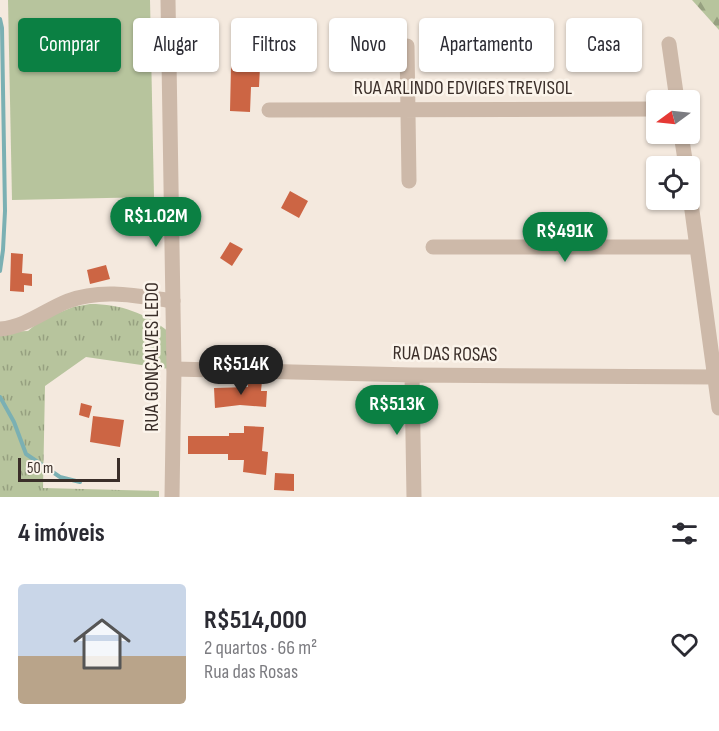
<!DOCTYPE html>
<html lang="pt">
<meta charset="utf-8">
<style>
body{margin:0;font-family:"Sofia Sans Condensed",sans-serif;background:#f7f7f7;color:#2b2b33;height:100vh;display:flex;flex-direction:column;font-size:22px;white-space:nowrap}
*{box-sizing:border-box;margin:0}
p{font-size:20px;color:#7c7c81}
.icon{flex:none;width:33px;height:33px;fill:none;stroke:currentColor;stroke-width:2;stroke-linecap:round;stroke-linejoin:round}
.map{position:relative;height:497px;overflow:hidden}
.panel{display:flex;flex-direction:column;background:#fff;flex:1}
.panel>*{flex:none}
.banner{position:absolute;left:18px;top:18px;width:684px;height:54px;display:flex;gap:12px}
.needle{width:39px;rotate:255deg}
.controls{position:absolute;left:646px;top:90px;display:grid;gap:12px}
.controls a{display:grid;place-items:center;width:54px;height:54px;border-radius:6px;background:#fff;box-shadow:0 2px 4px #0004;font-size:30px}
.scale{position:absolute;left:18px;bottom:15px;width:102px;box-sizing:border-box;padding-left:6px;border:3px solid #3a2e29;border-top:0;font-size:16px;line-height:21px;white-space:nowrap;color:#3a2e29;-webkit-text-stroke:4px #fbf4eb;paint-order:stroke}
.price{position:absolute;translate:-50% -51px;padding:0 14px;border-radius:21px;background:#0b8043;color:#fff;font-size:20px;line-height:39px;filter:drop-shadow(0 2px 3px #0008)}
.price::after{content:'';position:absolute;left:50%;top:36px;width:18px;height:14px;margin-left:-9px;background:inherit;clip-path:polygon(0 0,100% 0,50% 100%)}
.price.current{background:#222;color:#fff}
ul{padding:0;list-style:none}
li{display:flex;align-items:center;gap:18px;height:150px;padding:0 18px}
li+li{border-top:2px solid #e1e1e2}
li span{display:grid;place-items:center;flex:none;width:168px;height:120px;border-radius:6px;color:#555}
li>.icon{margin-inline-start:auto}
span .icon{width:72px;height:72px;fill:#fffc;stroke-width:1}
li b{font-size:26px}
h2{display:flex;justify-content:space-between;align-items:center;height:72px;padding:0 18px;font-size:26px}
.tag{padding:0 21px;border-radius:6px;background:#fff;box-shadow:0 2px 4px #0004;font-size:21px;line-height:54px}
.tag.current{background:#0b8043;color:#fff}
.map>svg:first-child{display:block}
</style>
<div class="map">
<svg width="719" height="497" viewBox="0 0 719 497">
<defs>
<pattern id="grass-tufts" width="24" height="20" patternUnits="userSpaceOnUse" patternTransform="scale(1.5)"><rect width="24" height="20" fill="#b7c49d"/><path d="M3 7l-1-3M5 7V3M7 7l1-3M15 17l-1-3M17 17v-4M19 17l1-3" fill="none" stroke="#96a080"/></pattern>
<pattern id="forest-firs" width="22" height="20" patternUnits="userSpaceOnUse" patternTransform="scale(1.5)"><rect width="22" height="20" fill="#b7c49d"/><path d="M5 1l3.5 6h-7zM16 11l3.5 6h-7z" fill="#96a080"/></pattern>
</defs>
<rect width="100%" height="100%" fill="#f4e9de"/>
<!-- grass -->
<path fill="url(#grass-tufts)" d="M 90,304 C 121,304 145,313 169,332 L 169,369 L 86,357 L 45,386 L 43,488 L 159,491 L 159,497 L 0,497 L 0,332 L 28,331 L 41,320 L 73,307 Z"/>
<!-- forest -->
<path fill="url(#forest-firs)" d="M 692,0 L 719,0 L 719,30 Z"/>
<!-- pitch -->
<path fill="#b7c49d" d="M 8,0 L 150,0 L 154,197 L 12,200 Z"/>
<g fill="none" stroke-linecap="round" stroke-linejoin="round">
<!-- stream -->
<path stroke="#7bb0b3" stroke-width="4" d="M 0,19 L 2,28 L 5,211 L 3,250 L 0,271
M 0,397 L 14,422 L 26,454 L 60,477 L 80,482"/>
</g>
<!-- building -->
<path fill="#cc6544" d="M 231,66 L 260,67 L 259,87 L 251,87 L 250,112 L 230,111 Z
M 290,191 L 308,201 L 299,218 L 281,208 Z
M 230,242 L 243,249 L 232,266 L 220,258 Z
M 11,253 L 23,254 L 22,273 L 32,274 L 32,286 L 24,285 L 24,292 L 10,291 Z
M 106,265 L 110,279 L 90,284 L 87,270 Z
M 248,381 L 262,381 L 261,391 L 267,391 L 266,407 L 240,405 L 215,408 L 214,388 L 248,387 Z
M 81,403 L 92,406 L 89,418 L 79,415 Z
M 93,416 L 124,420 L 120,447 L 90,442 Z
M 244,426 L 264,427 L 262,451 L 268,452 L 266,475 L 243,472 L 244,460 L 228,460 L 228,454 L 188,454 L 188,436 L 229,436 L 229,433 L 244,433 Z
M 275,473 L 294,474 L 294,491 L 274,490 Z"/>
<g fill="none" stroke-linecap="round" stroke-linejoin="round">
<!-- minor -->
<path stroke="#cdb9a9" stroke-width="15" d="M 669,44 L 677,100
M 407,46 L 409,181
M 269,110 L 657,109
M 681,134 L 686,166
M 690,196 L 719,408
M 433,247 L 697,247
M 0,329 C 26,327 45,310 68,301 C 102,288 138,296 173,301
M 174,369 L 412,375 L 715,377
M 412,375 L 414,497"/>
<!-- tertiary -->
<path stroke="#cdb9a9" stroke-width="15" d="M 168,0 L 174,369 L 172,497"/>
</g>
<g text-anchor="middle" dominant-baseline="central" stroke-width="5" stroke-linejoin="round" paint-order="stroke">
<!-- street labels -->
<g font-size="20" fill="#3a2e29" stroke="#fbf4eb">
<text x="463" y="88">RUA ARLINDO EDVIGES TREVISOL</text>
<text transform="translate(445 354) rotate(1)">RUA DAS ROSAS</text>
<text transform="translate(152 357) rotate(-90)">RUA GONÇALVES LEDO</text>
</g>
</g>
</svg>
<div class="controls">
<a><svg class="needle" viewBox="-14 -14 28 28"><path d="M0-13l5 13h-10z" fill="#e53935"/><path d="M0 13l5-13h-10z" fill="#7c7c81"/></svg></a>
<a><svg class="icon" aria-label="locate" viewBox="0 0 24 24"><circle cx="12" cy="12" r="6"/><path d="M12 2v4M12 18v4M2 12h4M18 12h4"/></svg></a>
</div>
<div class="scale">50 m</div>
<b class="price" style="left:156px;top:248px">R$1.02M</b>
<b class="price" style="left:565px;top:263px">R$491K</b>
<b class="price current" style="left:241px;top:396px">R$514K</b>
<b class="price" style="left:397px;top:436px">R$513K</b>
<div class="banner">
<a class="tag current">Comprar</a>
<a class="tag">Alugar</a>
<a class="tag">Filtros</a>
<a class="tag">Novo</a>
<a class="tag">Apartamento</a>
<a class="tag">Casa</a>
</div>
</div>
<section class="panel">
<h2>4 imóveis<svg class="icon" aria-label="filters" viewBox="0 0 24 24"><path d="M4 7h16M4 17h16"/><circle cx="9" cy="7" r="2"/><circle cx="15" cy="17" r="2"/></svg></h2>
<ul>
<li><span style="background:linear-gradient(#c9d6e8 60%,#b9a48a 0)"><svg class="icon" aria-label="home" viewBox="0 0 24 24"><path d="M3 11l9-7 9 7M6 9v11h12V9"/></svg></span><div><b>R$514,000</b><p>2 quartos · 66 m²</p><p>Rua das Rosas</p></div><svg class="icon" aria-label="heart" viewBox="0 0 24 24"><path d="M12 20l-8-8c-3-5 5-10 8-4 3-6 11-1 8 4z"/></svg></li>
</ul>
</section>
